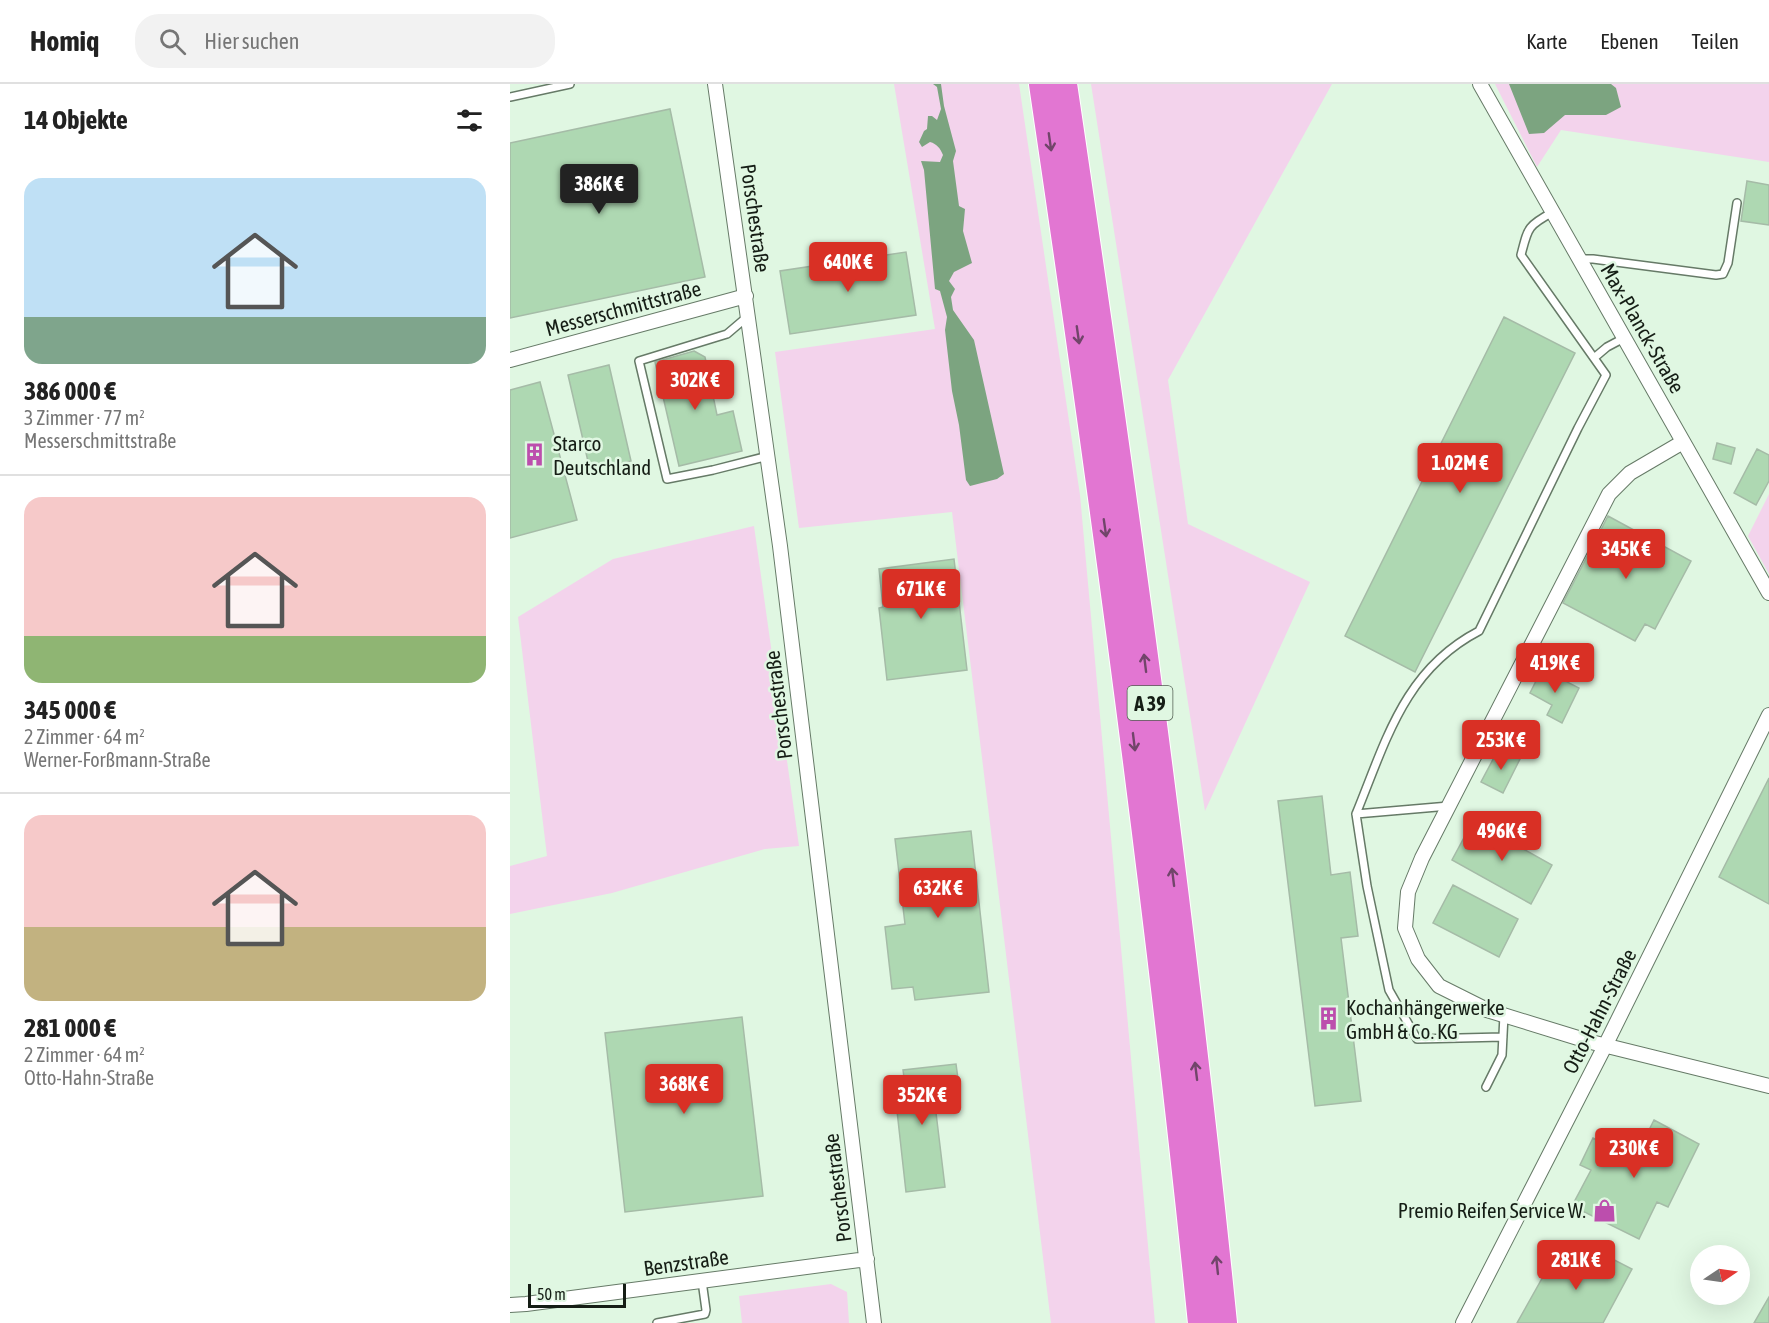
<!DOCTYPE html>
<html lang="de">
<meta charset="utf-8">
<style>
body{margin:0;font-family:"Asap Condensed",sans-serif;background:#f2f2f2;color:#222;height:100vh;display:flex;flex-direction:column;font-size:22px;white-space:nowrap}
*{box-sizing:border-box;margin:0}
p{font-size:20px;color:#767676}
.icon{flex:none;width:33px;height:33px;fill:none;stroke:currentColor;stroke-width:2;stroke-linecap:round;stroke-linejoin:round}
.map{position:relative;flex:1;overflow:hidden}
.panel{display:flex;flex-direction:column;background:#fff;width:510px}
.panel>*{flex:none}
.needle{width:39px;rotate:77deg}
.buttons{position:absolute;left:1180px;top:1161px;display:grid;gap:12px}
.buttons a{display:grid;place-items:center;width:60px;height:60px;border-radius:50%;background:#fff;box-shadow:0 6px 24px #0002;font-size:30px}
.scale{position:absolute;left:18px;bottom:15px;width:98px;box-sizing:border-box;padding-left:6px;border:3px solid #151d15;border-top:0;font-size:16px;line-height:21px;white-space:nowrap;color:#151d15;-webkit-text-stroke:4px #e0f7e2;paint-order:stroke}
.price{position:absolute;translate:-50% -51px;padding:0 14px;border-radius:6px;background:#d93025;color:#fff;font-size:20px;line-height:39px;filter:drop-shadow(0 2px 3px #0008)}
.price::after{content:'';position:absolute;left:50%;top:36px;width:18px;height:14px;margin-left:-9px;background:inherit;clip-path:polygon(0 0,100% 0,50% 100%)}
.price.active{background:#222;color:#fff}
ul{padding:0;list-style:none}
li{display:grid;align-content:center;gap:12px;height:318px;padding:0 24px}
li+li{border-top:2px solid #e0e0e0}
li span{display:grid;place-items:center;height:186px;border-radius:18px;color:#555}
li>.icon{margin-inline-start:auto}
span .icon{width:108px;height:108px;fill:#fffc;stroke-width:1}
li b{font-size:26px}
h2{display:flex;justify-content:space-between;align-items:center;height:72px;padding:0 24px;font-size:26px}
header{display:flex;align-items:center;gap:36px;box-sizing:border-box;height:84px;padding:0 30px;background:#fff;border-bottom:2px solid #e0e0e0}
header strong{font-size:28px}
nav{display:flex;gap:33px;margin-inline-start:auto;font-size:21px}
.search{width:420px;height:54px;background:#f2f2f2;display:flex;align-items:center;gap:15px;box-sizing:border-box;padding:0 21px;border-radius:24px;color:#767676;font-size:22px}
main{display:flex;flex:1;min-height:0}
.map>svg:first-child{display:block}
</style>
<header>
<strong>Homiq</strong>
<div class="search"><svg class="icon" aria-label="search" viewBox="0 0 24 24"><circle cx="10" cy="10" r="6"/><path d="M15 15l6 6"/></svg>Hier suchen</div>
<nav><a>Karte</a><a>Ebenen</a><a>Teilen</a></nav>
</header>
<main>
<section class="panel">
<h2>14 Objekte<svg class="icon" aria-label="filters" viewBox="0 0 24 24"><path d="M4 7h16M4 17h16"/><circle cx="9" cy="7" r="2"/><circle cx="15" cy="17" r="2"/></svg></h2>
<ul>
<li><span style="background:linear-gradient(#bfe0f5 75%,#7fa58c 0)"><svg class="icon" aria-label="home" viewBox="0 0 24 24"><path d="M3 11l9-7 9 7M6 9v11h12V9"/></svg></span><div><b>386 000 €</b><p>3 Zimmer · 77 m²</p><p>Messerschmittstraße</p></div></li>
<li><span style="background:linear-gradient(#f6c9c9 75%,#8fb573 0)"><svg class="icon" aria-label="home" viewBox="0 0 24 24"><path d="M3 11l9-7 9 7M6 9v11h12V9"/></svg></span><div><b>345 000 €</b><p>2 Zimmer · 64 m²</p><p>Werner-Forßmann-Straße</p></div></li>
<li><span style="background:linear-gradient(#f6c9c9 60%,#c2b280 0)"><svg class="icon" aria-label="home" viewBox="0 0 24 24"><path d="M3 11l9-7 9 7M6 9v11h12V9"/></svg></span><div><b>281 000 €</b><p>2 Zimmer · 64 m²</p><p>Otto-Hahn-Straße</p></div></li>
</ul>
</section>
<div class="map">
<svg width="1259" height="1239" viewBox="0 0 1259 1239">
<rect width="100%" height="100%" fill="#e0f7e2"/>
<!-- green -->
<path fill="#f3d3ec" d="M 384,0 L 509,0 L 570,411 L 645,1239 L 541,1239 L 442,428 L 289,444 L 265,268 L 425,245 Z
M 581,0 L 822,0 L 658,296 L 678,440 L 800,498 L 695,727 Z
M 985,0 L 1259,0 L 1259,78 L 1051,46 L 1027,83 Z
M 1259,410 L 1259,490 L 1238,452 Z
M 244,442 L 289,762 L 255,765 L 102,809 L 0,830 L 0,782 L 37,772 L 8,533 L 103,475 Z
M 321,1200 L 337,1208 L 339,1239 L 232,1239 L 229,1212 Z"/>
<!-- water -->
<path fill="#7ca480" d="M 423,0 L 431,0 L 434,22 L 446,67 L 443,77 L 449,122 L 455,125 L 453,147 L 462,179 L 444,188 L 439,197 L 445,205 L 441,213 L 443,226 L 464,256 L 494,390 L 487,395 L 460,402 L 456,396 L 449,341 L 442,307 L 435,246 L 437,233 L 430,207 L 425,205 L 414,86 L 411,77 L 430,78 L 433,71 C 430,64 427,60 420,58 L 412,63 L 409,58 L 414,47 L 417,45 L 418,32 L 422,32 L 427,36 L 431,25 L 427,3 Z
M 999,0 L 1101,0 L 1106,4 L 1111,23 L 1096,31 L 1055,31 L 1034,49 L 1019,50 Z"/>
<!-- building -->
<path fill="#aed8b2" stroke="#a5bba7" stroke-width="1.5" d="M 160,25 L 195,193 L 0,234 L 0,59 Z
M 1237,97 L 1259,101 L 1259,141 L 1231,137 Z
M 396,168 L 406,231 L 280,250 L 270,187 Z
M 994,233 L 1065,269 L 905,588 L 835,552 Z
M 184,267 L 195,273 L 207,331 L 223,327 L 232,367 L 169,382 L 145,278 Z
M 99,281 L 121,377 L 80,386 L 58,291 Z
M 30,298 L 67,436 L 0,454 L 0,306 Z
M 1207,359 L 1225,364 L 1221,380 L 1203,375 Z
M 1247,365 L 1259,371 L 1259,397 L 1246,421 L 1224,409 Z
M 1098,432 L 1181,477 L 1145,545 L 1135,540 L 1125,557 L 1053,519 Z
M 444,475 L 457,586 L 377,596 L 369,524 L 373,523 L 369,485 Z
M 1032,585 L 1069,604 L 1052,639 L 1037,631 L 1042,621 L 1020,609 Z
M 989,664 L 1010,675 L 993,709 L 971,698 Z
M 1259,694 L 1259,820 L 1209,793 Z
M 812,712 L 821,791 L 840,788 L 848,852 L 831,854 L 851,1017 L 805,1022 L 768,717 Z
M 963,737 L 1042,781 L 1021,820 L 942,776 Z
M 461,747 L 479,908 L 405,916 L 403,903 L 382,905 L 375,843 L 395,840 L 385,755 Z
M 943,801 L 1008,835 L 989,873 L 923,839 Z
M 232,933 L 253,1112 L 115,1128 L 95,949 Z
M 446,980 L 449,1002 L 423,1004 L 435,1103 L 396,1108 L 385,1009 L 396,1008 L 393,986 Z
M 1144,1036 L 1189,1060 L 1158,1123 L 1147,1118 L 1129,1155 L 1062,1122 L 1081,1086 L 1070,1081 L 1083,1054 L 1125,1074 Z
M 1048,1166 L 1077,1182 L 1085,1166 L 1122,1185 L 1093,1239 L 1007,1239 Z
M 1259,1213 L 1259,1239 L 1244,1239 Z"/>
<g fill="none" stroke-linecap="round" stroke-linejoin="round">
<defs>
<path id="service" d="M 0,13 L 60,0
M 1069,175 L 1083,175 L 1206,191 L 1213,190 L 1218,179 L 1227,119
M 237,233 L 217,250 L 129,277 L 157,395 L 203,386 L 258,372
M 1084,274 L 1097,263 L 1114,254
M 939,722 L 846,730 L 857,802 L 879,906 L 907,955 L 993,953
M 846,730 C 876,657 894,586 969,547 L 1068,344 L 1096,291 L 1011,171 C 1018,144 1017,142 1043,128
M 976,1003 L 992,971 L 994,931
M 147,1239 L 195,1230 L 196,1226 L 192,1197"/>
<path id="minor" d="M 205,0 L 270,462 L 364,1239
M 970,0 L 1259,509
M 0,276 L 236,212
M 1173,358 L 1120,389 L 1099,410 L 912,774 L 898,808 L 895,844 L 908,875 L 929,902 L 977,926 L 1081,958 L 1259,1002
M 0,1221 L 16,1220 L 357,1175
M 953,1239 L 1096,960 L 1259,631"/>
<path id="motorway" d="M 532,0 C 593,412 649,825 691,1239
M 554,0 C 615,412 672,825 714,1239"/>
</defs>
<!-- service casing -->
<use href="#service" stroke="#667a67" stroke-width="10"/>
<!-- minor casing -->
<use href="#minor" stroke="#667a67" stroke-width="16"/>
<!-- motorway casing -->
<use href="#motorway" stroke="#fff" stroke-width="28"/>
<!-- service -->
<use href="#service" stroke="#fff" stroke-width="7"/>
<!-- minor -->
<use href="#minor" stroke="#fff" stroke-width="14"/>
<!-- motorway -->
<use href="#motorway" stroke="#e276d2" stroke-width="26"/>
</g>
<!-- one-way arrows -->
<defs><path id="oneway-shaft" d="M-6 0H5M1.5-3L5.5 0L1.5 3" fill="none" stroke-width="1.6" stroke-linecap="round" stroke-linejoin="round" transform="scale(1.5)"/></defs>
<g stroke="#71456a">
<use href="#oneway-shaft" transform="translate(540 58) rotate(82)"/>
<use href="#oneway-shaft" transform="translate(568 251) rotate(82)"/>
<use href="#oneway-shaft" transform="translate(595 444) rotate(82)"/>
<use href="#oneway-shaft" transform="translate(635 579) rotate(-97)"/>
<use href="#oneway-shaft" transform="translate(624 658) rotate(83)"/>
<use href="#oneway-shaft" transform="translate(663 793) rotate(-97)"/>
<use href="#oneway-shaft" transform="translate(686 987) rotate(-97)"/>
<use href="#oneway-shaft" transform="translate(707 1181) rotate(-96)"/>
</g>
<!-- icons -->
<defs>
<symbol id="building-bare" viewBox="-9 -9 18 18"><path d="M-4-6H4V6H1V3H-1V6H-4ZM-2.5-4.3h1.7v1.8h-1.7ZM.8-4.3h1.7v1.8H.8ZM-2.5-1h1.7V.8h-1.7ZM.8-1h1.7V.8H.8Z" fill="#bc4ead" stroke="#e0f7e2" stroke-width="2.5" paint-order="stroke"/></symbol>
<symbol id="shop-bare" viewBox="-9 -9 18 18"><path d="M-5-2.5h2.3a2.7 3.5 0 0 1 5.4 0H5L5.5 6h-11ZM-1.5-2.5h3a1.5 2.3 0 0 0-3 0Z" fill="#bc4ead" stroke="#e0f7e2" stroke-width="2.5" paint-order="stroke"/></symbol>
</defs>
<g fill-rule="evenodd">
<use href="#building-bare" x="8" y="354" width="33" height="33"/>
<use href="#building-bare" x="802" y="918" width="33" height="33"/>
<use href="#shop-bare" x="1078" y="1110" width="33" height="33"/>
</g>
<g text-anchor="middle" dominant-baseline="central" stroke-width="5" stroke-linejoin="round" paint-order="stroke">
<!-- shield labels -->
<rect fill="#e0f7e2" stroke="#525e52" stroke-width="1.5" x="617.5" y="602" width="45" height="34" rx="4.5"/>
<g font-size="20" font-weight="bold" fill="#151d15">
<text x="640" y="619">A 39</text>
</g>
<!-- street labels -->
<g font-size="21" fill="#151d15" stroke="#e0f7e2">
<text transform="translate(246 134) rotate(82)">Porschestraße</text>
<text transform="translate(113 224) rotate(-15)">Messerschmittstraße</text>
<text transform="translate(1133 244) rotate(60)">Max-Planck-Straße</text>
<text transform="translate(268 621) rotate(-97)">Porschestraße</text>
<text transform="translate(1089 927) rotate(-63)">Otto-Hahn-Straße</text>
<text transform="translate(327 1104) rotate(-97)">Porschestraße</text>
<text transform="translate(176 1178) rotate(-8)">Benzstraße</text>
</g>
<!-- poi labels -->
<g font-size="21" fill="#151d15" stroke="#e0f7e2" text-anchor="start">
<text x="43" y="359">Starco<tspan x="43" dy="24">Deutschland</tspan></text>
<text x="836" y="923">Kochanhängerwerke<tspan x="836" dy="24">GmbH &amp; Co. KG</tspan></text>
<text x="1076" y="1126" text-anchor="end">Premio Reifen Service W.</text>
</g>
</g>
</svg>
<div class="buttons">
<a><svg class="needle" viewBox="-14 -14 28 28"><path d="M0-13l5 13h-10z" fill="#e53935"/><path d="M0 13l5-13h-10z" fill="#767676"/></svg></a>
</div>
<div class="scale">50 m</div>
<b class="price active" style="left:89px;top:131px">386K €</b>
<b class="price" style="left:338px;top:209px">640K €</b>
<b class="price" style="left:185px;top:327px">302K €</b>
<b class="price" style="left:950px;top:410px">1.02M €</b>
<b class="price" style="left:1116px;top:496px">345K €</b>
<b class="price" style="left:411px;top:536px">671K €</b>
<b class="price" style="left:1045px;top:610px">419K €</b>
<b class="price" style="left:991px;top:687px">253K €</b>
<b class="price" style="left:992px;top:778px">496K €</b>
<b class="price" style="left:428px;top:835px">632K €</b>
<b class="price" style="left:174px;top:1031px">368K €</b>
<b class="price" style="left:412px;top:1042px">352K €</b>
<b class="price" style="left:1124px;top:1095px">230K €</b>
<b class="price" style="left:1066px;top:1207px">281K €</b>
</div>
</main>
